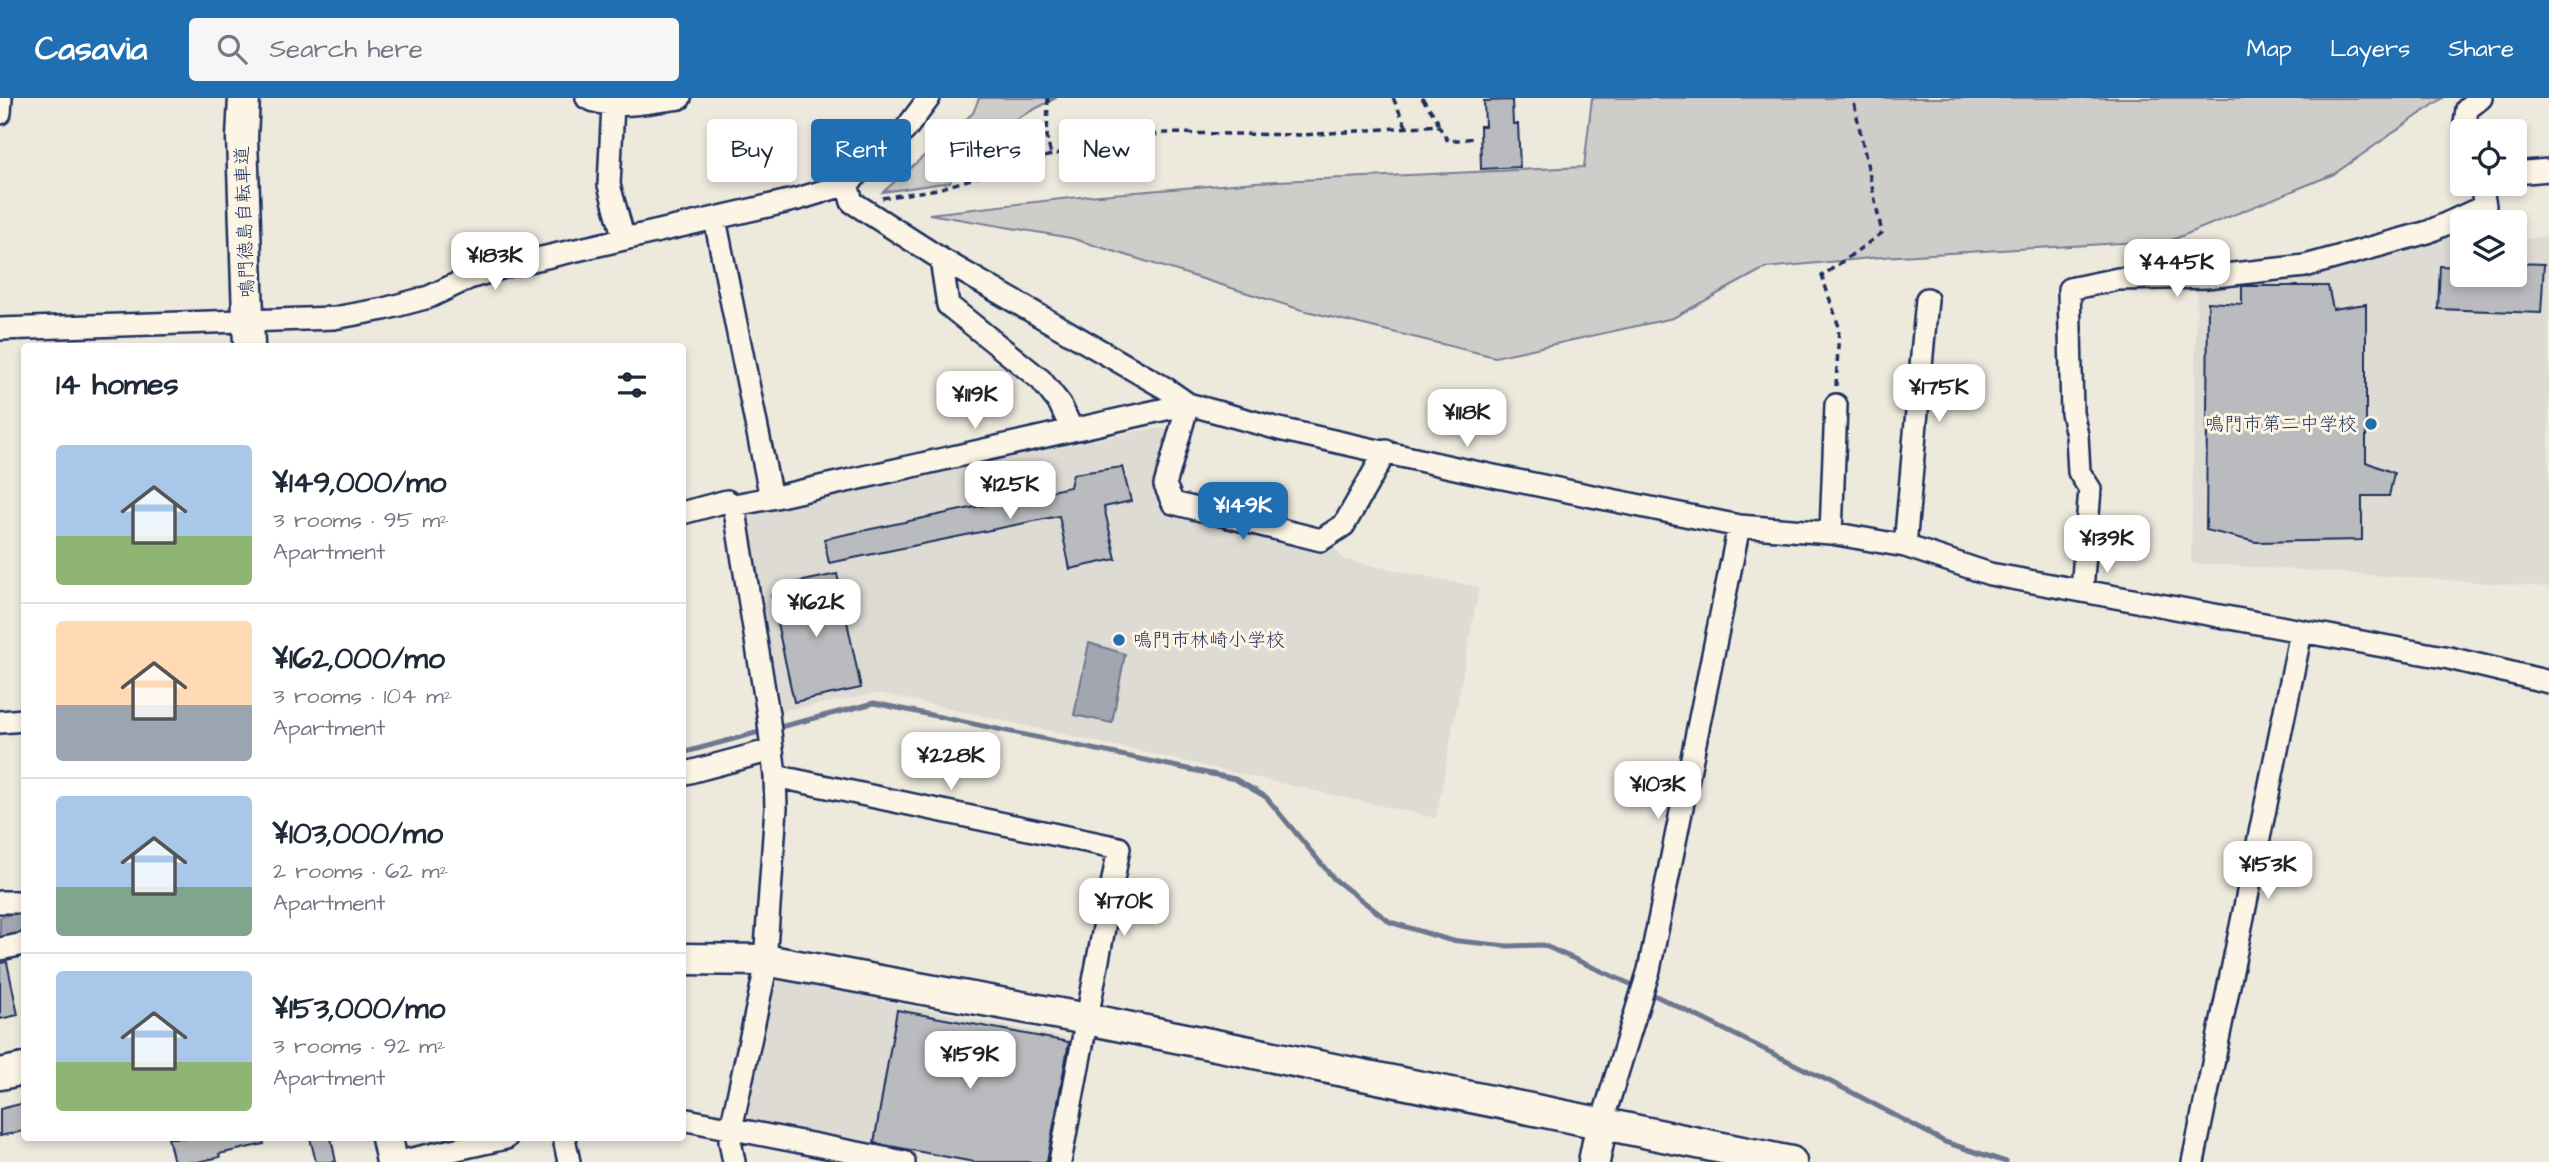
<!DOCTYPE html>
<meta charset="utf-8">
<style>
body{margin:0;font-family:"Architects Daughter","Klee One",sans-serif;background:#f6f6f7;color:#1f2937;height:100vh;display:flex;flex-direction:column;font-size:26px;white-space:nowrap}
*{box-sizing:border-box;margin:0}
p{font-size:23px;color:#747a83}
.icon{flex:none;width:38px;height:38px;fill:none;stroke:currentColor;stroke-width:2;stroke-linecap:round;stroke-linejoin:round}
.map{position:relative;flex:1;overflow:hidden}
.sheet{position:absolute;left:21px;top:245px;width:665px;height:798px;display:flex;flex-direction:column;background:#fff;border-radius:7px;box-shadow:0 4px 10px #0003}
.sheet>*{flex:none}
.banner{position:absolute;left:707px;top:21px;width:665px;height:63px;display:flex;gap:14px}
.tools{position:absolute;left:2450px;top:21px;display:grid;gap:14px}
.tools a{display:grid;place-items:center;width:77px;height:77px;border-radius:7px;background:#fff;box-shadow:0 4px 10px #0003;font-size:35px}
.price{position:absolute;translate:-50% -60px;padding:0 16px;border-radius:14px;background:#fff;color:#222;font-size:23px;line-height:46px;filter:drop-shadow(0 2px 4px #0008)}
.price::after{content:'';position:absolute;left:50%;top:42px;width:21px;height:16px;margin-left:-10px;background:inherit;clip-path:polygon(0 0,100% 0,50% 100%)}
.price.on{background:#1f6fb2;color:#fff}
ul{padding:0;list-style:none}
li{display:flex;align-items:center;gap:21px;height:175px;padding:0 35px}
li+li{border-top:2px solid #e0e1e3}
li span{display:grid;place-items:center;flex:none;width:196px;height:140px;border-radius:7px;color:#555}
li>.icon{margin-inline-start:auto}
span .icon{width:84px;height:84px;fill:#fffc;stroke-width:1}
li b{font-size:30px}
h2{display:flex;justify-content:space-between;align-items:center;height:84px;padding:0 35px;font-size:30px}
.pill{padding:0 24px;border-radius:7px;background:#fff;box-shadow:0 4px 10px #0003;font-size:24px;line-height:63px}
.pill.on{background:#1f6fb2;color:#fff}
header{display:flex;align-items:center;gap:42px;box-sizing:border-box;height:98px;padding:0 35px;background:#1f6fb2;color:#fff}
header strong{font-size:33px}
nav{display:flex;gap:38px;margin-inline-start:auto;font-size:24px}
.search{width:490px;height:63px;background:#f6f6f7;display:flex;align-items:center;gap:18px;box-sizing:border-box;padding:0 24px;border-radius:7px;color:#747a83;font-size:26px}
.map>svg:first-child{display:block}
</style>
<header>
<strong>Casavia</strong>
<div class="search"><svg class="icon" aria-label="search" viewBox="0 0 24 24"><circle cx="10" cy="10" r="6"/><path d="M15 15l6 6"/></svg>Search here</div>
<nav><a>Map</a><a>Layers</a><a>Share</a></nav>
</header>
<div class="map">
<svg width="2549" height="1064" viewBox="0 0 2549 1064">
<rect width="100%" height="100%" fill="#eee9dd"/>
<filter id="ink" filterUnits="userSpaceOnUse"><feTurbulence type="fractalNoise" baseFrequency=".0143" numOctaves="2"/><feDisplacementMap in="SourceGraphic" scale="14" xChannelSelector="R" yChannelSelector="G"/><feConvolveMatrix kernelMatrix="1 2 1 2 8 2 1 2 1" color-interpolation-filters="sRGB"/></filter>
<g filter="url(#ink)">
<!-- built -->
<path fill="#dedbd4" d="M 2462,126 L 2462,177 L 2515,177 L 2515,142 L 2549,138 L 2549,489 L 2191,465 L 2197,186 Z
M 1173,329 L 1169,413 L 1333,448 L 1344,462 L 1479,489 L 1436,720 L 880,595 L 782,613 L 744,417 L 1137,333 Z
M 773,880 L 1075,942 L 1052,1064 L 962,1064 L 746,1021 Z"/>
<!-- green -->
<path fill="#cfcdca" stroke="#757e94" stroke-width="2" d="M 979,0 L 1056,0 L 970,45 L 950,84 L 883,94 L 973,15 Z
M 1592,0 L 2443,0 L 2334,76 L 2172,142 L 1882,159 L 1765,170 L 1673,220 L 1495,259 L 1302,212 L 1071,140 L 929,116 L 1088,98 L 1256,84 L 1584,69 Z"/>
<!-- water -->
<path fill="#a2a7af" stroke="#6c778f" stroke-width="2" d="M 1089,545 L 1125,556 L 1112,625 L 1074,617 Z
M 24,813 L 24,840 L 0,845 L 0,819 Z"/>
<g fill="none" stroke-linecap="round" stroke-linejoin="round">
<!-- stream -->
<path stroke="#6c778f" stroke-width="5" d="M 776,630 L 874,605 L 1235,681 L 1266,699 L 1334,781 L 1390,824 L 1449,842 L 1507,848 L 1543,847 L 1637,889
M 682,655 L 763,633
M 1646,893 L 1853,995 L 1945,1044 L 2006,1064"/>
</g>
<!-- building -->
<path fill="#babbbe" stroke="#1b2f5e" stroke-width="2" d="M 1512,2 L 1513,26 L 1518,26 L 1520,69 L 1481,71 L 1480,28 L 1485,28 L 1484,3 Z
M 2515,165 L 2544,166 L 2541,215 L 2438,211 L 2440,168 L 2462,169 L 2462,177 L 2515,177 Z
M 2242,188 L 2328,188 L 2333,211 L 2366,206 L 2366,364 L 2394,375 L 2389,398 L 2362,398 L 2362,442 L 2256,444 L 2206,432 L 2208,204 L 2242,206 Z
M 1122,369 L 1131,403 L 1104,409 L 1116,461 L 1070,471 L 1059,418 L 829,465 L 824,441 L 1070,389 L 1073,376 Z
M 837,476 L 861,590 L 794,604 L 771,497 L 796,492 L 794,485 Z
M 7,864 L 18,917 L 0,921 L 0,865 Z
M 897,912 L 1069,944 L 1047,1064 L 974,1064 L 874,1045 Z
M 24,1005 L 24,1033 L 0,1038 L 0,1011 Z
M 168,1040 L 263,1040 L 264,1046 L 219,1056 L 220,1059 L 197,1064 L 174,1064 Z
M 310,1040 L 331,1040 L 336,1064 L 316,1064 Z"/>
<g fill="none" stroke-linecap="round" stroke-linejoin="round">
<defs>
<path id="street" d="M 587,0 C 614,13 651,3 680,0
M 613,6 L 609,87 L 624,141
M 0,15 L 1,0
M 2467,33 L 2465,25 L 2467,11 L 2481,0
M 2515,75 L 2549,72
M 847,86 L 852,104 L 941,161 L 1165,290 L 1188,306 L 1279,331 L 1469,373 L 1739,428 L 1831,435 L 1905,448 L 1990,476 L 2449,560 L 2549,584
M 715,121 L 771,400
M 941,161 L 948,207 L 1041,282 L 1060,306 L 1072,332
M 0,231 L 334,220 L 384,211 L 429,199 L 469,180 L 507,168 L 798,101 L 847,86 L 905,32 L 929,0
M 1188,306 L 1165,387 L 1173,405 L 1321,442 L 1344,427 L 1386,353
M 734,407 L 768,616 L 775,678 L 776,710 L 764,878 L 731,1031 L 730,1043 L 734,1064
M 682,415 L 727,403 L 734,407 L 771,400 L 1188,306
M 1831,435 L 1836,307
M 1905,448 L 1927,201
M 2082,493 L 2090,391 L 2079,374 L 2077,337 L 2072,315 L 2069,191 L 2118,181 L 2206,179 L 2305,168 L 2428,134 L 2485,108 L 2481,86
M 0,624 L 24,622
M 682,676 L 772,652
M 775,678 L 1119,750 L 1060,1064
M 0,804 L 24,804
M 0,851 L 24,846
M 682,1021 L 904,1064
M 1602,1024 L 1649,872 L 1739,428
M 564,1040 L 569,1064
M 399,1064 L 506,1040
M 2193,1064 L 2301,534"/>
<path id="secondary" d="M 244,0 L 242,40 L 249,248
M 682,861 L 765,862 L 1087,921 L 1791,1064
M 0,976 L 24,971
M 387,1040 L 392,1064
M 1594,1064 L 1602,1024"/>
</defs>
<!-- street casing -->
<use href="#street" stroke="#1b2f5e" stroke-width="26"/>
<!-- secondary casing -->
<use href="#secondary" stroke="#1b2f5e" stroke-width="35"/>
<!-- path -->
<path stroke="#1b2f5e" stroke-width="3.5" stroke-dasharray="7 5" stroke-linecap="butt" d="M 1048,0 L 1047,41 L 1051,57
M 1393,0 L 1406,28
M 1422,0 L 1437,21 L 1438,27
M 882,100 L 938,91 L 1051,57 L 1113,43 L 1165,35 L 1304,37 L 1438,27 L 1448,43 L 1475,40
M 1836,288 L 1839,229 L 1822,178 L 1882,135 L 1853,0"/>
<!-- street -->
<use href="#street" stroke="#fcf5e5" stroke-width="21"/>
<!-- secondary -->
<use href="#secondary" stroke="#fcf5e5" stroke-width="30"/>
</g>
</g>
<!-- markers -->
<g fill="#1f6fb2" stroke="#fcf5e5" stroke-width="2.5">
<circle cx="2371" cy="326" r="7"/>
<circle cx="1119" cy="542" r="7"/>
</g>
<g text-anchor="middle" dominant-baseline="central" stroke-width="6" stroke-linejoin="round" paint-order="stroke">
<!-- street labels -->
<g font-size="19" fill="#1b2f5e" stroke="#fcf5e5">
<text transform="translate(245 124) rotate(-92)">鳴門徳島自転車道</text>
</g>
<!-- poi labels -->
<g font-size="19" fill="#1b2f5e" stroke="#fcf5e5" text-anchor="end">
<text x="2357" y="326">鳴門市第二中学校</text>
<text x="1133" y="542" text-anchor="start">鳴門市林崎小学校</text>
</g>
</g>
</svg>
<div class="tools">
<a><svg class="icon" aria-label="locate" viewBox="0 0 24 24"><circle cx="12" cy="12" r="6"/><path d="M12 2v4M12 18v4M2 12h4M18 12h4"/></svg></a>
<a><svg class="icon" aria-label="layers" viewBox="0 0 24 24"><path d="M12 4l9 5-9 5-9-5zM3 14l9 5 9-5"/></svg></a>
</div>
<b class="price" style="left:495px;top:194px">¥183K</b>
<b class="price" style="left:2177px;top:201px">¥445K</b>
<b class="price" style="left:1939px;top:326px">¥175K</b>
<b class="price" style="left:975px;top:333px">¥119K</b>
<b class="price" style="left:1467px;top:351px">¥118K</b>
<b class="price" style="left:1010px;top:423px">¥125K</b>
<b class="price on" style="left:1243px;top:444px">¥149K</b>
<b class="price" style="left:2107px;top:477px">¥139K</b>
<b class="price" style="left:816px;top:541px">¥162K</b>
<b class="price" style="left:951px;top:694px">¥228K</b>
<b class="price" style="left:1658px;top:723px">¥103K</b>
<b class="price" style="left:2268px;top:803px">¥153K</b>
<b class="price" style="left:1124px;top:840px">¥170K</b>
<b class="price" style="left:970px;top:993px">¥159K</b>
<div class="banner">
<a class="pill">Buy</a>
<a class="pill on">Rent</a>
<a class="pill">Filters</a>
<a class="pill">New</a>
</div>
<section class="sheet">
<h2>14 homes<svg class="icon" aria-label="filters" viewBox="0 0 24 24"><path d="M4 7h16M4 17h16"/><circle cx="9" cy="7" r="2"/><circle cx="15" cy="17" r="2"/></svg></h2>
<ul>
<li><span style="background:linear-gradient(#a9c7e8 65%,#8fb573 0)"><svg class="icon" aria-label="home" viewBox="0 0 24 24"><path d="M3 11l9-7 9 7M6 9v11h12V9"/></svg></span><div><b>¥149,000/mo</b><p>3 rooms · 95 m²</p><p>Apartment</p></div></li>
<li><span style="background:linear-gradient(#ffd9b3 60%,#9aa5b1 0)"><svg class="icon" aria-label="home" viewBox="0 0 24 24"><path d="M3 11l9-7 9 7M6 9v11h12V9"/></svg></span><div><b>¥162,000/mo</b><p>3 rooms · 104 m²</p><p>Apartment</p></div></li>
<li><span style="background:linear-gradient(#a9c7e8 65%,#7fa58c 0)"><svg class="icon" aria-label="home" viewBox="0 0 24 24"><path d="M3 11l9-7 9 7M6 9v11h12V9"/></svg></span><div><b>¥103,000/mo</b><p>2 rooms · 62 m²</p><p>Apartment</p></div></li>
<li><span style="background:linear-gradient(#a9c7e8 65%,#8fb573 0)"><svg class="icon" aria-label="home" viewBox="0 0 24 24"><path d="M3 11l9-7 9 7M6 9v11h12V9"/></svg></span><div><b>¥153,000/mo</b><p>3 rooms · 92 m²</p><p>Apartment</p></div></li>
</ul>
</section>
</div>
